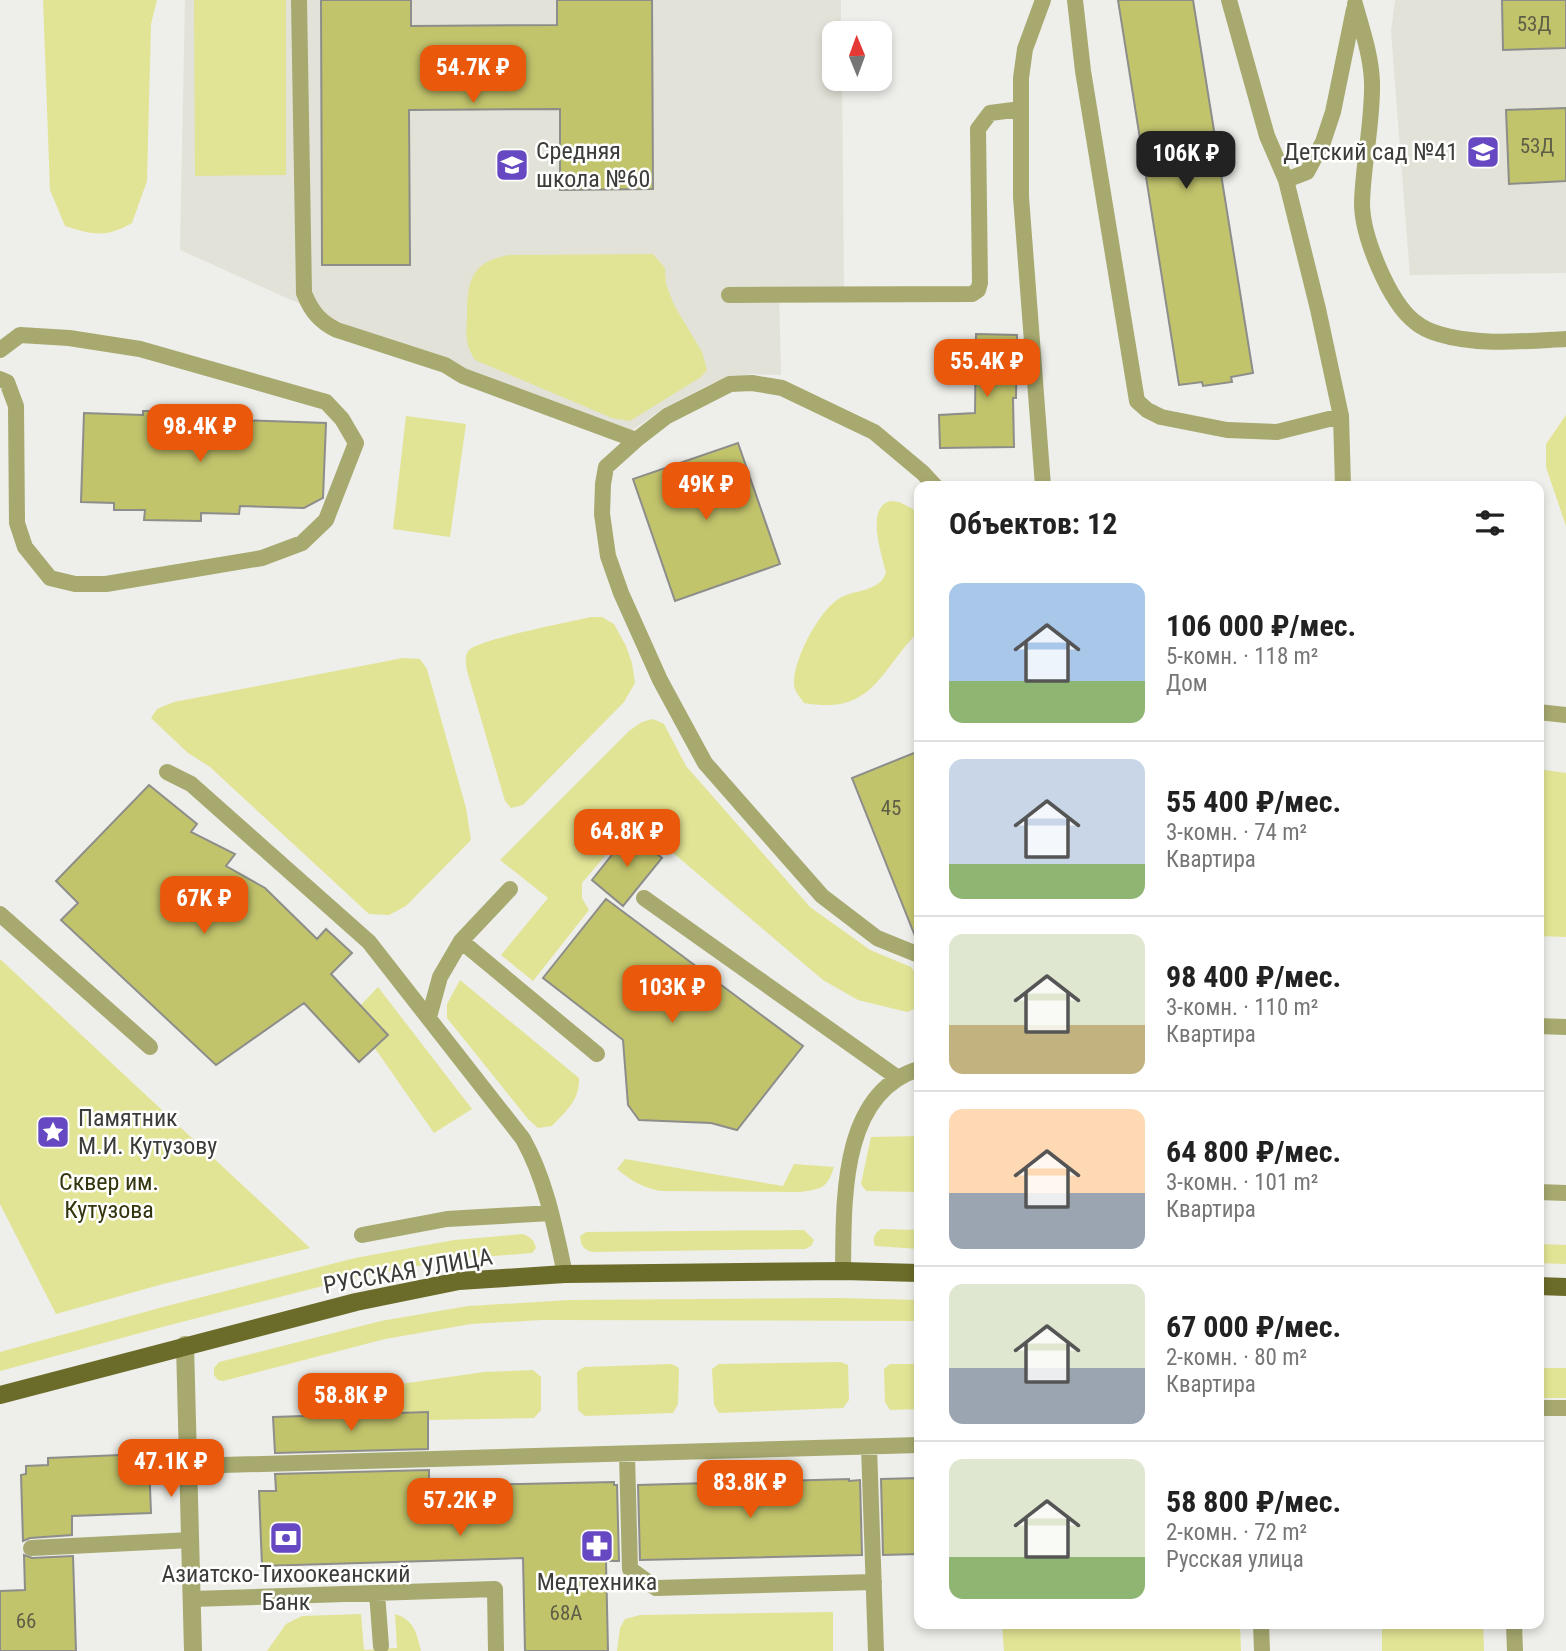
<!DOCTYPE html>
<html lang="ru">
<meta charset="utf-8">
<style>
body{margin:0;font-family:"Roboto Condensed",sans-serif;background:#f2f2f2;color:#222;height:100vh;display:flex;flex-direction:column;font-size:26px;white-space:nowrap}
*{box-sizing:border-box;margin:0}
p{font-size:23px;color:#767676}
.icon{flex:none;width:38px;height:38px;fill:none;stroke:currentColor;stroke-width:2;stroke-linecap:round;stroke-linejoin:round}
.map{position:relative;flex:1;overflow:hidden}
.drawer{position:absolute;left:914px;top:481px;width:630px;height:1148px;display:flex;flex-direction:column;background:#fff;border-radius:14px;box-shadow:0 4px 10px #0003}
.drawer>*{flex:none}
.needle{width:46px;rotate:359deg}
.tools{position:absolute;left:822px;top:21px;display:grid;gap:14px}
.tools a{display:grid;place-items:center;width:70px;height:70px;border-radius:14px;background:#fff;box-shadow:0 4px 10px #0003;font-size:35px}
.price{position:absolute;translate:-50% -60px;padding:0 16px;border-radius:14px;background:#ea580c;color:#fff;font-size:23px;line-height:46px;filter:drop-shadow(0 2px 4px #0008)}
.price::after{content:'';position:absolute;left:50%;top:42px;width:21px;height:16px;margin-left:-10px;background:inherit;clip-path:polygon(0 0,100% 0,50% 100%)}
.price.selected{background:#222;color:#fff}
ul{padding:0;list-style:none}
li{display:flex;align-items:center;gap:21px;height:175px;padding:0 35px}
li+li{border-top:2px solid #e0e0e0}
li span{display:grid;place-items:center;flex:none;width:196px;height:140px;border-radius:14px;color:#555}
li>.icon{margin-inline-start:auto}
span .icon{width:84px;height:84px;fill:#fffc;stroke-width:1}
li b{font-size:30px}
h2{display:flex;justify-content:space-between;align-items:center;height:84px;padding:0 35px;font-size:30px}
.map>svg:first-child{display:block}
</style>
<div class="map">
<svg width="1566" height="1651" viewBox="0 0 1566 1651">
<rect width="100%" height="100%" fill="#eeeeea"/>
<!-- built -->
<path fill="#e2e2d8" d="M 185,0 L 841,0 L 841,33 L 835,33 L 835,79 L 842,79 L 844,287 L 779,293 L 781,375 L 750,374 L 712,383 L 666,407 L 632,430 L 356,329 L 180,250 Z
M 1395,0 L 1566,0 L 1566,273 L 1410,275 L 1391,32 Z"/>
<!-- green -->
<path fill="#e2e495" d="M 43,0 L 157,0 L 151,24 L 147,181 L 132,223 C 106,238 93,235 65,226 L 50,190 Z
M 194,0 L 286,0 L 286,175 L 195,176 Z
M 653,254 L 665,268 L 666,284 L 674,305 L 702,352 L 707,370 L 701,377 L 630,421 L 612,418 L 475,360 C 465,344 466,336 467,318 C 467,282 470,262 509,255 Z
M 1566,415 L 1566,526 L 1546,467 L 1546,444 Z
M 406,416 L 466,424 L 450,537 L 393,529 Z
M 890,501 L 899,502 L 919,512 L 919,631 C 878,673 873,715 804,703 C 800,697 794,691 794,684 C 793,660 819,610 840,598 C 855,589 878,593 886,573 C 882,555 865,508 890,501 Z
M 591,617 L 602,617 L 614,624 L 626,646 L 632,663 L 635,683 L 624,702 L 523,805 L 511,808 L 505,801 L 467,671 C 466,664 464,656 469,650 C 480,639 570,622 591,617 Z
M 403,658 L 420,659 L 427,669 L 466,808 L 471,840 L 406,906 L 389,915 L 369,914 L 210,767 L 188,753 L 151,718 L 157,709 L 174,702 Z
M 653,719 L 664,724 L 686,766 L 810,907 L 870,950 L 911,967 L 919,978 L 919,1007 L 907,1012 L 858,1000 L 823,980 L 645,829 L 632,827 L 627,830 L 582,883 L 582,898 L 589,910 L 533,981 L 501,955 L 548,898 L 500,860 L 629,731 L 642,722 Z
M 1538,769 L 1566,773 L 1566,937 L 1538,936 Z
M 0,959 L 310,1248 L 163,1284 L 56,1314 L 0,1204 Z
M 460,980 L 579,1078 C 580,1100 566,1111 552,1126 L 538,1128 L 528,1119 L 447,1018 L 447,1004 Z
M 378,987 L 472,1109 L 434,1133 L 374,1047 L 360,1006 Z
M 919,1136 L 919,1192 L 866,1191 L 861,1184 L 871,1137 Z
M 625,1159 L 783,1186 L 794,1164 L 834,1167 C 827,1189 821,1189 800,1192 L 661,1191 C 644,1188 631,1181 617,1169 Z
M 881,1229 L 919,1230 L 919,1249 L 875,1246 C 872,1238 874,1234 881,1229 Z
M 804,1230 L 814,1240 L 811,1246 L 805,1249 L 592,1252 C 583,1249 581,1246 580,1236 L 586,1232 Z
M 523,1234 C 531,1237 534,1240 536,1248 L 532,1253 L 456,1259 L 358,1277 L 166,1326 L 0,1371 L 0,1352 L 163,1307 L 355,1258 L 454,1240 Z
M 1538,1244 L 1566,1245 L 1566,1264 L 1538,1263 Z
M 839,1298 L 919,1300 L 919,1321 L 542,1320 L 471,1324 L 385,1339 L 223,1381 L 218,1380 L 214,1375 L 214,1368 L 219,1362 L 381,1321 L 468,1306 L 570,1300 Z
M 841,1362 L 848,1365 L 849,1400 L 843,1408 L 719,1413 L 714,1405 L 712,1369 L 719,1364 Z
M 672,1364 L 679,1368 L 678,1404 L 673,1413 L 585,1416 L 578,1410 L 577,1372 L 584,1367 Z
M 890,1364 L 919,1364 L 919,1409 L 890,1410 L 885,1402 L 884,1369 Z
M 1538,1368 L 1566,1368 L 1566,1398 L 1538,1398 Z
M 533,1370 L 541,1377 L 541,1410 L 534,1418 L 428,1420 L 322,1416 L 335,1401 L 394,1385 L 484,1372 Z
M 833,1612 L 833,1651 L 617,1651 L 620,1628 L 625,1619 L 640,1615 Z
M 361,1614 L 364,1650 L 397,1648 L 395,1614 C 414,1620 417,1633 421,1651 L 267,1651 L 286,1624 L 302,1616 Z
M 1002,1624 L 1240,1624 L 1241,1651 L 1004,1651 Z
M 1382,1624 L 1483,1624 L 1484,1651 L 1382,1651 Z"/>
<!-- building -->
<path fill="#c2c46c" stroke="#8d8d8a" stroke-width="2" d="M 321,0 L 411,0 L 411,26 L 557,25 L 557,0 L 652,0 L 653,189 L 560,190 L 560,109 L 409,110 L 410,265 L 322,265 Z
M 1118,0 L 1193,0 L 1253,373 L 1231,377 L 1232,382 L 1203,386 L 1202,382 L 1179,385 Z
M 1502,0 L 1566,0 L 1566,48 L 1503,50 Z
M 1566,108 L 1566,181 L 1509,184 L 1506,110 Z
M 976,334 L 1017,335 L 1016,398 L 1013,398 L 1014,447 L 940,448 L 939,415 L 975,413 Z
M 157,408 L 190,409 L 190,413 L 206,413 L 205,419 L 326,423 L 323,498 L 304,508 L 240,506 L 239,514 L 201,513 L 201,521 L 144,520 L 145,510 L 114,510 L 114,503 L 81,502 L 84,413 L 143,415 L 143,411 L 157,411 Z
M 738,443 L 780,564 L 675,601 L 633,479 Z
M 919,751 L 919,941 L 917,941 L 852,778 Z
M 149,785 L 197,824 L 191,832 L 235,854 L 226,866 L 265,888 L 317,939 L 326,929 L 352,953 L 331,974 L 388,1035 L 359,1062 L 304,1003 L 216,1065 L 61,920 L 78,903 L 56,881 Z
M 630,832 L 662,858 L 623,906 L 592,880 Z
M 606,899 L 803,1046 L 737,1130 L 711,1123 L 639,1120 L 628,1105 L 623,1040 L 543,978 Z
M 428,1412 L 428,1449 L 275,1453 L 273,1417 Z
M 120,1455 L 120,1462 L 149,1461 L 151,1513 L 72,1516 L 72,1535 L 30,1538 L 23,1541 L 21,1475 L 26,1474 L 26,1466 L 48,1465 L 48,1458 Z
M 429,1470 L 429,1486 L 614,1482 L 614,1485 L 617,1485 L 619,1561 L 606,1561 L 608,1651 L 525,1651 L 523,1558 L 262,1566 L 259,1491 L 276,1491 L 275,1474 Z
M 919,1478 L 919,1554 L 883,1555 L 881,1479 Z
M 849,1479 L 849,1481 L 860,1480 L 862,1555 L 640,1560 L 638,1485 Z
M 24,1555 L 32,1558 L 73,1556 L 76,1651 L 0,1651 L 0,1591 L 25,1590 Z"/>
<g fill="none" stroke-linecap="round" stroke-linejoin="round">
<!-- lane -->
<path stroke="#a7a96f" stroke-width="16" d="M 299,0 L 304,293 C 311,311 320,322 337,330 L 445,365 L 463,376 L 636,440
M 1075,0 L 1083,71 L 1137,401 L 1147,410 L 1161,417 L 1227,430 L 1277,432 L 1341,416
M 1229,0 L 1267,136 L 1286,180 L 1318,309 L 1341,416 L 1343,486
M 1355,4 C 1362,30 1371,55 1372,82 C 1373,122 1363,163 1362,203 C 1362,236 1389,302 1415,322 C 1421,327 1432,332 1439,334 C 1478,346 1525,341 1566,339
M 1286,180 L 1307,172 L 1323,142 L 1333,112 L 1354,9
M 729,295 L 972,294 L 978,290 L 980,283 L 978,129 L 990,113 L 1021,109
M 0,350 L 20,335 L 69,338 L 140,349 L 326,402 L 342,419 L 356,443 L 326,520 L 302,543 L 262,558 L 106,584 L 75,584 L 50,578 L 25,547 L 17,523 L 16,406 L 7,382 L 0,379
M 1043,486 L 1021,197 L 1021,78 L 1025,49 L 1043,0
M 1538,712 L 1566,715
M 167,772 L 191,784 L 369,942 L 523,1139 C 546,1180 555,1228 565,1274
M 644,898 L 898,1078
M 0,914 L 150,1047
M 461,941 L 597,1054
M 919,955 L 877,938 L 822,896 L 705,763 L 660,680 L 621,593 L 608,556 L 602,514 L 603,484 L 606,467 L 636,440 L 667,416 L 730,384 L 752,383 L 782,388 L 874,432 L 923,473 L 935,486
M 429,1017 L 440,977 L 461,941 L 510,889
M 1538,1026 L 1566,1027
M 1538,1192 L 1566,1193
M 362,1235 L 447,1219 L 551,1213
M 843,1271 C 844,1204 839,1093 919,1069
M 1538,1408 L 1566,1408
M 869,1447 L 876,1651
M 627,1455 L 630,1569 L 656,1588 L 874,1582
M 189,1466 L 919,1445
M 31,1548 L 191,1540
M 377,1593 L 381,1646
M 192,1599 L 495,1589 L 496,1651
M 1261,1624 L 1262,1651
M 1514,1624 L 1515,1651"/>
<!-- street -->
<path stroke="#a7a96f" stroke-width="18" d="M 185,1345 L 193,1651"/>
<!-- primary -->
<path stroke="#6b6b2a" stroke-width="18" d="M 1538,1286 L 1566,1287
M 0,1395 L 356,1302 L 459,1281 L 565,1274 L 843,1271 L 919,1273"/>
</g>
<!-- icons -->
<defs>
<symbol id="school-square" viewBox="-11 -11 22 22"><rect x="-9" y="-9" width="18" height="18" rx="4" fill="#6649c2" stroke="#fffffe"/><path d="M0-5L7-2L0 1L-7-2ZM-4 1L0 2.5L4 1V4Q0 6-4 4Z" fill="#fff"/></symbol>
<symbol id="sight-square" viewBox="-11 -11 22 22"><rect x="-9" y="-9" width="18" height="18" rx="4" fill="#6649c2" stroke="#fffffe"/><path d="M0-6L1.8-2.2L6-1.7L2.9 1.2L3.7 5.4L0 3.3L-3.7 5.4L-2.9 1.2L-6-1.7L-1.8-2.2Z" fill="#fff"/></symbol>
<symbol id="bank-square" viewBox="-11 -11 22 22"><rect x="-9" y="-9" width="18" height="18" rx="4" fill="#6649c2" stroke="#fffffe"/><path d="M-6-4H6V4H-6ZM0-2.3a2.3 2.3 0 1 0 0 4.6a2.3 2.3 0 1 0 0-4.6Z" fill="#fff"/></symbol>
<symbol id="pharmacy-square" viewBox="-11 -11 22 22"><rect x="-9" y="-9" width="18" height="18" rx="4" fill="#6649c2" stroke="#fffffe"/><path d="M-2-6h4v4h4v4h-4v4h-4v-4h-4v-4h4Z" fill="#fff"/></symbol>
</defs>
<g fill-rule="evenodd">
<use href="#school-square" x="1464" y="133" width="38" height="38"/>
<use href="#school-square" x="493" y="146" width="38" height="38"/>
<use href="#sight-square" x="34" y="1113" width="38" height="38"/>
<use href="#bank-square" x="267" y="1519" width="38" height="38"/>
<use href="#pharmacy-square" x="578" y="1527" width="38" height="38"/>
</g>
<g text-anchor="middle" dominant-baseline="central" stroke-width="5" stroke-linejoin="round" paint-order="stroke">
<!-- number labels -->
<g font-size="21" fill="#5e5e47">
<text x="1534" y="24">53Д</text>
<text x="1537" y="146">53Д</text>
<text x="891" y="808">45</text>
<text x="566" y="1613">68А</text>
<text x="26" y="1621">66</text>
</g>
<!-- poi labels -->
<g font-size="24" fill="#3c3c3b" stroke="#fffffe" text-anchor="start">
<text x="536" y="151">Средняя<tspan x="536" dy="28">школа №60</tspan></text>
<text x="1458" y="152" text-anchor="end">Детский сад №41</text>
<text x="78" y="1118">Памятник<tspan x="78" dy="28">М.И. Кутузову</tspan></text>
<text x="286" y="1574" text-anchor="middle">Азиатско-Тихоокеанский<tspan x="286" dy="28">Банк</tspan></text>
<text x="597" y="1582" text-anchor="middle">Медтехника</text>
</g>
<!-- park labels -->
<g font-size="24" fill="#34340e" stroke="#fffffe">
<text x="109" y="1182">Cквер им.<tspan x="109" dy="28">Кутузова</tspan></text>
</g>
<!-- street labels -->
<g font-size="24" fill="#3c3c3b" stroke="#fffffe">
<text transform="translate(408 1271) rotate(-10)">РУССКАЯ УЛИЦА</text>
</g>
</g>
</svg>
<div class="tools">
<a><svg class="needle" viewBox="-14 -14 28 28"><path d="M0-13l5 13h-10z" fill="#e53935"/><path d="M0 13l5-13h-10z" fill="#767676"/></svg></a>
</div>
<b class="price" style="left:473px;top:105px">54.7K ₽</b>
<b class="price selected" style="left:1186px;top:191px">106K ₽</b>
<b class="price" style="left:987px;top:399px">55.4K ₽</b>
<b class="price" style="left:200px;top:464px">98.4K ₽</b>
<b class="price" style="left:706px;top:522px">49K ₽</b>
<b class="price" style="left:627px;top:869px">64.8K ₽</b>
<b class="price" style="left:204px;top:936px">67K ₽</b>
<b class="price" style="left:672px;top:1025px">103K ₽</b>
<b class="price" style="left:351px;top:1433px">58.8K ₽</b>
<b class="price" style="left:171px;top:1499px">47.1K ₽</b>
<b class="price" style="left:750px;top:1520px">83.8K ₽</b>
<b class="price" style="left:460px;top:1538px">57.2K ₽</b>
<section class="drawer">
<h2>Объектов: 12<svg class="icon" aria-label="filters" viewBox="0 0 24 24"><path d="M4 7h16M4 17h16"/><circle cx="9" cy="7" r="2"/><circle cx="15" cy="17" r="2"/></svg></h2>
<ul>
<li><span style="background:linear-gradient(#a9c7e8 70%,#8fb573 0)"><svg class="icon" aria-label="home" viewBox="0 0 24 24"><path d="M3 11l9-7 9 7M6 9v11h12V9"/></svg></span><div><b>106 000 ₽/мес.</b><p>5-комн. · 118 m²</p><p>Дом</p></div></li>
<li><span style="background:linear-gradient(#c9d6e8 75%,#8fb573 0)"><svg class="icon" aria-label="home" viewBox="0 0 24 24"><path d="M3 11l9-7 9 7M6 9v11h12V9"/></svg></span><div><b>55 400 ₽/мес.</b><p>3-комн. · 74 m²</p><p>Квартира</p></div></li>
<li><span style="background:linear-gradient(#dfe7d0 65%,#c2b280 0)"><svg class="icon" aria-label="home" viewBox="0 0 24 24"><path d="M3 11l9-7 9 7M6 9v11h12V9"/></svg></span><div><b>98 400 ₽/мес.</b><p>3-комн. · 110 m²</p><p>Квартира</p></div></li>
<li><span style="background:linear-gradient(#ffd9b3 60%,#9aa5b1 0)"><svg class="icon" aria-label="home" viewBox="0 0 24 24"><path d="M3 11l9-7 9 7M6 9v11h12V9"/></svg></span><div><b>64 800 ₽/мес.</b><p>3-комн. · 101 m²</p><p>Квартира</p></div></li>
<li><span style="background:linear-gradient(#dfe7d0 60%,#9aa5b1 0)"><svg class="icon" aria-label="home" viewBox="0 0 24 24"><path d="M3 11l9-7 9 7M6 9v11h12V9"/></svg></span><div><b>67 000 ₽/мес.</b><p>2-комн. · 80 m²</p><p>Квартира</p></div></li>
<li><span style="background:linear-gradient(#dfe7d0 70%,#8fb573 0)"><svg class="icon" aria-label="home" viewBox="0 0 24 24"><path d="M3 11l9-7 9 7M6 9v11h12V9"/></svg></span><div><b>58 800 ₽/мес.</b><p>2-комн. · 72 m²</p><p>Русская улица</p></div></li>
</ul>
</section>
</div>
